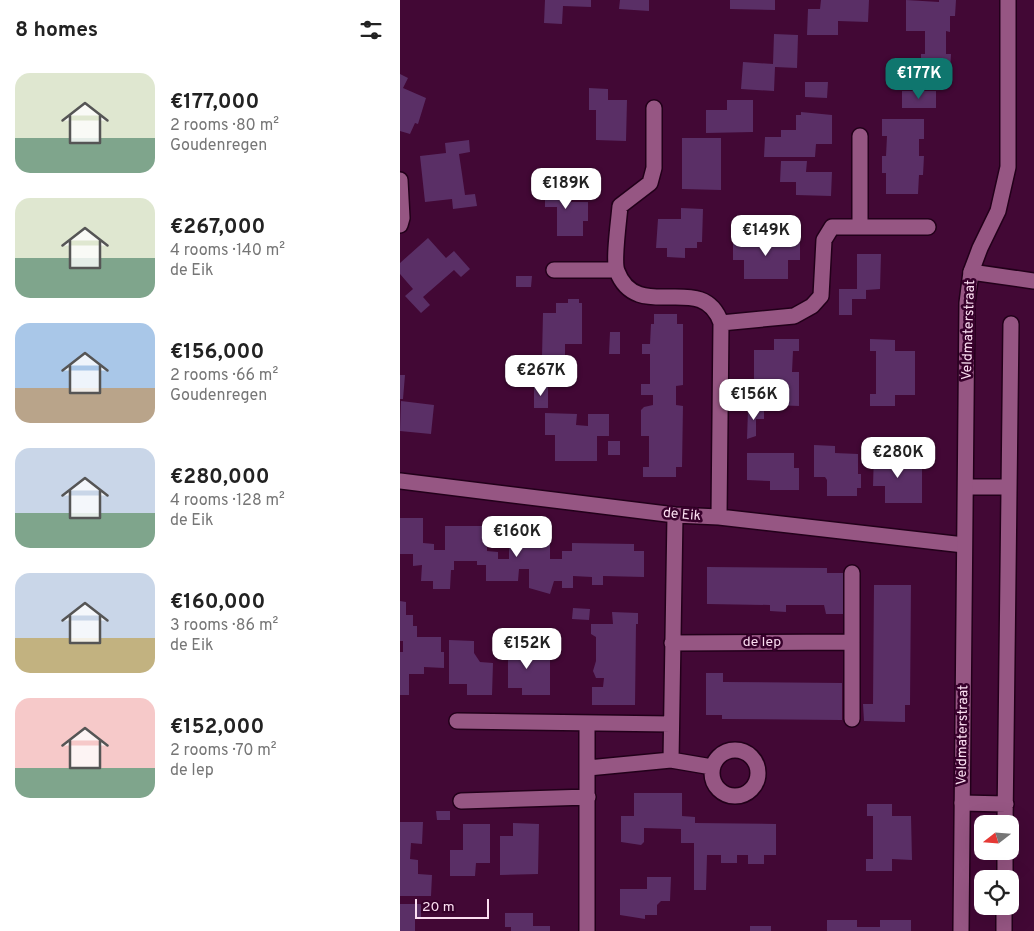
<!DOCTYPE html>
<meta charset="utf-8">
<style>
body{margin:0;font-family:Overpass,sans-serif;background:#f2f2f2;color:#222;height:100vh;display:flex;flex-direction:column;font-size:19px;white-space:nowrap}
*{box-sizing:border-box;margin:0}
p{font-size:16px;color:#767676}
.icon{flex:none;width:28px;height:28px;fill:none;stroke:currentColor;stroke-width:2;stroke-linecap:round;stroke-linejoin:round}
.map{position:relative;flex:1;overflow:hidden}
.drawer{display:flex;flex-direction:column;background:#fff;width:400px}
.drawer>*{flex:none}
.needle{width:32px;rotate:253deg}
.fabs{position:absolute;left:574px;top:815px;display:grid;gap:10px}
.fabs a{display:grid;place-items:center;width:45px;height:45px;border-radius:10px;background:#fff;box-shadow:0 5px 20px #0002;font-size:25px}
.scale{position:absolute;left:15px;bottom:12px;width:74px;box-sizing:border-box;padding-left:5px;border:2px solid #fbdef1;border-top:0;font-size:14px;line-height:18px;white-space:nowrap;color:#fbdef1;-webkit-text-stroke:4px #37002b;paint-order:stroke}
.price{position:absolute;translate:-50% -42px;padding:0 11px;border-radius:10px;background:#fff;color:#222;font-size:16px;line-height:32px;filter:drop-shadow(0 1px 2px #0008)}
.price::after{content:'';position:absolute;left:50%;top:30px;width:15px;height:11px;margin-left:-8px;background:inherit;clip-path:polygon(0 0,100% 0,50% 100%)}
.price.on{background:#0f766e;color:#fff}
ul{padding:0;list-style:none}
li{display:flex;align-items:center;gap:15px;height:125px;padding:0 15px}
li span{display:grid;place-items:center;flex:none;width:140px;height:100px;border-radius:15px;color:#555}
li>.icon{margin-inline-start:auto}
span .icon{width:60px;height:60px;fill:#fffc;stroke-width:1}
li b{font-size:21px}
h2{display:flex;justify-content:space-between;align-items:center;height:60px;padding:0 15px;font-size:21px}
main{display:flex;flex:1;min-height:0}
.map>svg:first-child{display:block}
</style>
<main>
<section class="drawer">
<h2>8 homes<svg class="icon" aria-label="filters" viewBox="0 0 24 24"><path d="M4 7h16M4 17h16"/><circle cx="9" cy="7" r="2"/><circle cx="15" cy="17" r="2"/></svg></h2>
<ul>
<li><span style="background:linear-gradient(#dfe7d0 65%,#7fa58c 0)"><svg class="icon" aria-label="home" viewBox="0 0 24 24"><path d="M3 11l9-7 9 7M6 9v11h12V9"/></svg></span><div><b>€177,000</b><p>2 rooms · 80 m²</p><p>Goudenregen</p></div></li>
<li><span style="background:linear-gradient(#dfe7d0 60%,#7fa58c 0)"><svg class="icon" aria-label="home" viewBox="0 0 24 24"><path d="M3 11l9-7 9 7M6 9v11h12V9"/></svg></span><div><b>€267,000</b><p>4 rooms · 140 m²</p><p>de Eik</p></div></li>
<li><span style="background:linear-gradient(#a9c7e8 65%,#b9a48a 0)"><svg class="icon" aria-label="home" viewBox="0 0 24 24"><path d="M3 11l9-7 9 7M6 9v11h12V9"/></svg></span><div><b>€156,000</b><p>2 rooms · 66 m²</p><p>Goudenregen</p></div></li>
<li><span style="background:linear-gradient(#c9d6e8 65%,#7fa58c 0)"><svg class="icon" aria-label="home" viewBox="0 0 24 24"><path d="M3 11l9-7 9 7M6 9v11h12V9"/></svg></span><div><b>€280,000</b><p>4 rooms · 128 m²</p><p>de Eik</p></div></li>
<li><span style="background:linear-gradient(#c9d6e8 65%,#c2b280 0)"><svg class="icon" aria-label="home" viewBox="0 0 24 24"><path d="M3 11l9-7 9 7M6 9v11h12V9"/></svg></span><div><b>€160,000</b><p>3 rooms · 86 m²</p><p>de Eik</p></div></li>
<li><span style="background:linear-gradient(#f6c9c9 70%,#7fa58c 0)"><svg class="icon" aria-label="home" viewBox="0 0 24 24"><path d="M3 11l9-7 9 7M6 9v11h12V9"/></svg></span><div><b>€152,000</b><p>2 rooms · 70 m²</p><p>de Iep</p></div></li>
</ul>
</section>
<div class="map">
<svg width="634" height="931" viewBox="0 0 634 931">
<rect width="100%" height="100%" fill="#420835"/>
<!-- building -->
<path fill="#5a2f66" d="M 145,0 L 191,0 L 191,7 L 163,6 L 162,24 L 144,23 Z
M 220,0 L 249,0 L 249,11 L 219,9 Z
M 330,0 L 375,0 L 375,10 L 330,9 Z
M 421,0 L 469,0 L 468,22 L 438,21 L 438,35 L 407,35 L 408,9 L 420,9 Z
M 506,0 L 539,2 L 539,0 L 556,0 L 555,16 L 550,16 L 550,32 L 546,31 L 546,54 L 551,54 L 550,71 L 521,70 L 521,54 L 525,54 L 525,31 L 506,31 Z
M 374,34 L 398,35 L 397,68 L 375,67 L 374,91 L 341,89 L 343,62 L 373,64 Z
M 0,74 L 8,78 L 3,88 L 26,98 L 18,124 L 15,123 L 10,134 L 0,131 Z
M 405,82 L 428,82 L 427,98 L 405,97 Z
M 189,88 L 208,89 L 208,100 L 227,100 L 226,141 L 196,140 L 196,110 L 189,110 Z
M 502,91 L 536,91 L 536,108 L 502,108 Z
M 327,100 L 353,100 L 353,132 L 306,133 L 306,110 L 327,110 Z
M 401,112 L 432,115 L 432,144 L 416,144 L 415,157 L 364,157 L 365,137 L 381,137 L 381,130 L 396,130 L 396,115 L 401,115 Z
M 482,119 L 524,119 L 524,139 L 519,139 L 519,156 L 524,156 L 523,175 L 519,175 L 518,194 L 486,194 L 486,173 L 482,173 L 482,156 L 486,156 L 487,136 L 482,136 Z
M 282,138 L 321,138 L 321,190 L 282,189 Z
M 69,140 L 70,152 L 59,154 L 62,174 L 65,195 L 75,194 L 77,206 L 53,209 L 52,199 L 25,202 L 20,156 L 46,153 L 45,143 Z
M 381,161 L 407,161 L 406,172 L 432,172 L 431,196 L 396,195 L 396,182 L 380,182 Z
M 145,184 L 171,184 L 171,202 L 188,202 L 188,221 L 183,221 L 183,236 L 157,236 L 157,207 L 145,207 Z
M 281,208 L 303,209 L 302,242 L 297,242 L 297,248 L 285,248 L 285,258 L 267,257 L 267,248 L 256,248 L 258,219 L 281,219 Z
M 333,234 L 345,234 L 345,241 L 388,241 L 388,235 L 400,235 L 400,260 L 388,260 L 388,279 L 344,279 L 344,260 L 333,260 Z
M 28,238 L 46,258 L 54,251 L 70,269 L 61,277 L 54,270 L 23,297 L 30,305 L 21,313 L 5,296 L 13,289 L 0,274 L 0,263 Z
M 457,254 L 481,254 L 480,289 L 466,290 L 466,299 L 452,299 L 452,315 L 439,315 L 439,289 L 457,289 Z
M 116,276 L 132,276 L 131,287 L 116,287 Z
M 168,299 L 179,299 L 179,303 L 182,303 L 182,344 L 165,344 L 165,358 L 142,357 L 143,313 L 156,313 L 156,303 L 168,303 Z
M 254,314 L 277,314 L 277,324 L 283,324 L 283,385 L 276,386 L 276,405 L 283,406 L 282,467 L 276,467 L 276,477 L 243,477 L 243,467 L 249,467 L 249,436 L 241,436 L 241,410 L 244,407 L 253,405 L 253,395 L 241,395 L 241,384 L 250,384 L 250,354 L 242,354 L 242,344 L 250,344 L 251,324 L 254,324 Z
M 210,332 L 220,332 L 220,354 L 209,354 Z
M 374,339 L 399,339 L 399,351 L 393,351 L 392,372 L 399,372 L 399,406 L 373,405 L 373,394 L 354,394 L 354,350 L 374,350 Z
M 470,339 L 495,340 L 495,351 L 515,351 L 515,395 L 495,395 L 495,406 L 470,406 L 470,394 L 476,394 L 476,351 L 470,351 Z
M 0,375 L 5,375 L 3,399 L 0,399 Z
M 134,386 L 148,386 L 148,408 L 134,408 Z
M 1,401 L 34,405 L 31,434 L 0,431 Z
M 364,409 L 364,419 L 356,419 L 356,436 L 347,439 L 348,410 Z
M 145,413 L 177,414 L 176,425 L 188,426 L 188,414 L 209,414 L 209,436 L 197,436 L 197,461 L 155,461 L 155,435 L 145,435 Z
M 208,441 L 220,441 L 220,455 L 208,455 Z
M 414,445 L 435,446 L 435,453 L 458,454 L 458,474 L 461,474 L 461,488 L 457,488 L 457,496 L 427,496 L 427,480 L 425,477 L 414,477 Z
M 474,452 L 501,452 L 501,466 L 522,466 L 522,503 L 485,503 L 485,486 L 473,486 Z
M 347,453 L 394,453 L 394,468 L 399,468 L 399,490 L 370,490 L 370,481 L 347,480 Z
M 0,518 L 23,518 L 23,543 L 34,544 L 34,550 L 45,550 L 45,526 L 87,526 L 87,551 L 98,552 L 98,559 L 109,559 L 109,534 L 150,534 L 150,559 L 162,559 L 162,551 L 172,551 L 172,543 L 234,544 L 234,551 L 244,551 L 244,577 L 203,576 L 203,585 L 192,585 L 192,577 L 173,576 L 173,588 L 162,588 L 162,581 L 154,581 L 150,594 L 129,588 L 129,569 L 119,569 L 118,581 L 86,581 L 86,565 L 77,565 L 77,561 L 54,561 L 54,570 L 51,570 L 50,589 L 33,589 L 33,581 L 21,581 L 22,565 L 13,566 L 13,554 L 0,554 Z
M 307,567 L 427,568 L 427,573 L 443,573 L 443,614 L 426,614 L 424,605 L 386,605 L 386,612 L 370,611 L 370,605 L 307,604 Z
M 474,585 L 511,585 L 510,705 L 505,705 L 505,722 L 464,721 L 463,704 L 473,704 Z
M 0,601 L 6,602 L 6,615 L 13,615 L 13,626 L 17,626 L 17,637 L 41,637 L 41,652 L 44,652 L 44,668 L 24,667 L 24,674 L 9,674 L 9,695 L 0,695 L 0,652 L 3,652 L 3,641 L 0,641 Z
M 173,608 L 190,609 L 189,620 L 172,619 Z
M 212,612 L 238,613 L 238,624 L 236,624 L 235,705 L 192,705 L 192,687 L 203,687 L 204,678 L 196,678 L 193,671 L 196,661 L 196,637 L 191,634 L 191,624 L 213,624 Z
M 108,637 L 126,637 L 126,658 L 150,659 L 150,695 L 122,695 L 122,688 L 108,688 Z
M 49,640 L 74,641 L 74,653 L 80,662 L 93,663 L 92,695 L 67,695 L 67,684 L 49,684 Z
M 306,673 L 323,673 L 323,682 L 442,683 L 442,720 L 322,719 L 322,715 L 306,715 Z
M 234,793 L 282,793 L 282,816 L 295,817 L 295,823 L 376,824 L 376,855 L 364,855 L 364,864 L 348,864 L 348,855 L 337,855 L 337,863 L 321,863 L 321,855 L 307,855 L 306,890 L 294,890 L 294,843 L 281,843 L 281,829 L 244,828 L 244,842 L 241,845 L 221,842 L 221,816 L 234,816 Z
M 467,804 L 492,804 L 492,816 L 511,816 L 512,860 L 492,859 L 492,871 L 466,871 L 466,859 L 473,859 L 473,816 L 467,816 Z
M 36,811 L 50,811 L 50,820 L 37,820 Z
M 0,822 L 23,822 L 22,844 L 11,843 L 10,859 L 18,860 L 18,874 L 32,875 L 31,896 L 0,896 Z
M 113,823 L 139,824 L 138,874 L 100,875 L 100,836 L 113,836 Z
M 63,824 L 90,824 L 90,863 L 76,863 L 75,876 L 50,876 L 50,850 L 63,850 Z
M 247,877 L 271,877 L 270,901 L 261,901 L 257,905 L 257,915 L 245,915 L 245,919 L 220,915 L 220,889 L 247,889 Z
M 0,904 L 21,904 L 21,918 L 15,918 L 15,931 L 0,931 Z
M 105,913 L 133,913 L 133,926 L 150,926 L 150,931 L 111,931 L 111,927 L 105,927 Z
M 427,920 L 457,920 L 457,927 L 480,927 L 480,920 L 511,920 L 511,931 L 427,931 Z
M 350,926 L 371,926 L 371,931 L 350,931 Z"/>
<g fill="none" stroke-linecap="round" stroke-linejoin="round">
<defs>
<path id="street" d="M 254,108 L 254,168 L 250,183 L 220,206 C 219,219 213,261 217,271 C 237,325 303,269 321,323 L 319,517
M 460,136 L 460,226
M 0,180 L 2,218 L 0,225
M 154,270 L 216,270
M 571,272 L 634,281
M 321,323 L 394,316 L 412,306 L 421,296 L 424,240 L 432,227 L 528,227
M 0,481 L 275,515 L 319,517 L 564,545
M 566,487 L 609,487
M 452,573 L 452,719
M 272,643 L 452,642
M 57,721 L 271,724
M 187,723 L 187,931
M312 773a23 23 0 1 1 46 0a23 23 0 1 1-46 0Z
M 271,760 L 275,515
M 188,768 L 271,760 L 312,767
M 61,801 L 188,797
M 562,803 L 606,804
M 605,824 L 611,324
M 605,879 L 605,851
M 604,931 L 604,906"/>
<path id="secondary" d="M 561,931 L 567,303 L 571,272 L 580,248 L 598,211 L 608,167 L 608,0"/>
</defs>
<!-- street casing -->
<use href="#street" stroke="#22001a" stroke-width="18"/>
<!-- secondary casing -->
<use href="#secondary" stroke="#22001a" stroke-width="18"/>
<!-- street -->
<use href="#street" stroke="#965683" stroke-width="15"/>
<!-- secondary -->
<use href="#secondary" stroke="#965683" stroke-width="15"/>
</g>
<g text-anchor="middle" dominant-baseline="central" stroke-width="5" stroke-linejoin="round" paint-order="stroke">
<!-- street labels -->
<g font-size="14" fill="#fbdef1" stroke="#37002b">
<text transform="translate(569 330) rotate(-88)">Veldmaterstraat</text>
<text transform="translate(282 515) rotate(5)">de Eik</text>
<text x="362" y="642">de Iep</text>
<text transform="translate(563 735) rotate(-89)">Veldmaterstraat</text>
</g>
</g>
</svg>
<div class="fabs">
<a><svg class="needle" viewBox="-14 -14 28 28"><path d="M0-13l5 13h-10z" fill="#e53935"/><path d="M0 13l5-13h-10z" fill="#767676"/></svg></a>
<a><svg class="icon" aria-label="locate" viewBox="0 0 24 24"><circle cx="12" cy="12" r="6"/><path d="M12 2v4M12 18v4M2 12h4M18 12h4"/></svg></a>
</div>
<div class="scale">20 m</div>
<b class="price on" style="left:519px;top:100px">€177K</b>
<b class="price" style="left:166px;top:210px">€189K</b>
<b class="price" style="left:366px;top:257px">€149K</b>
<b class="price" style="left:141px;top:397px">€267K</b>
<b class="price" style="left:354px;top:421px">€156K</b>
<b class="price" style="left:498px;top:479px">€280K</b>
<b class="price" style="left:117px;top:558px">€160K</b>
<b class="price" style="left:127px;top:670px">€152K</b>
</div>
</main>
